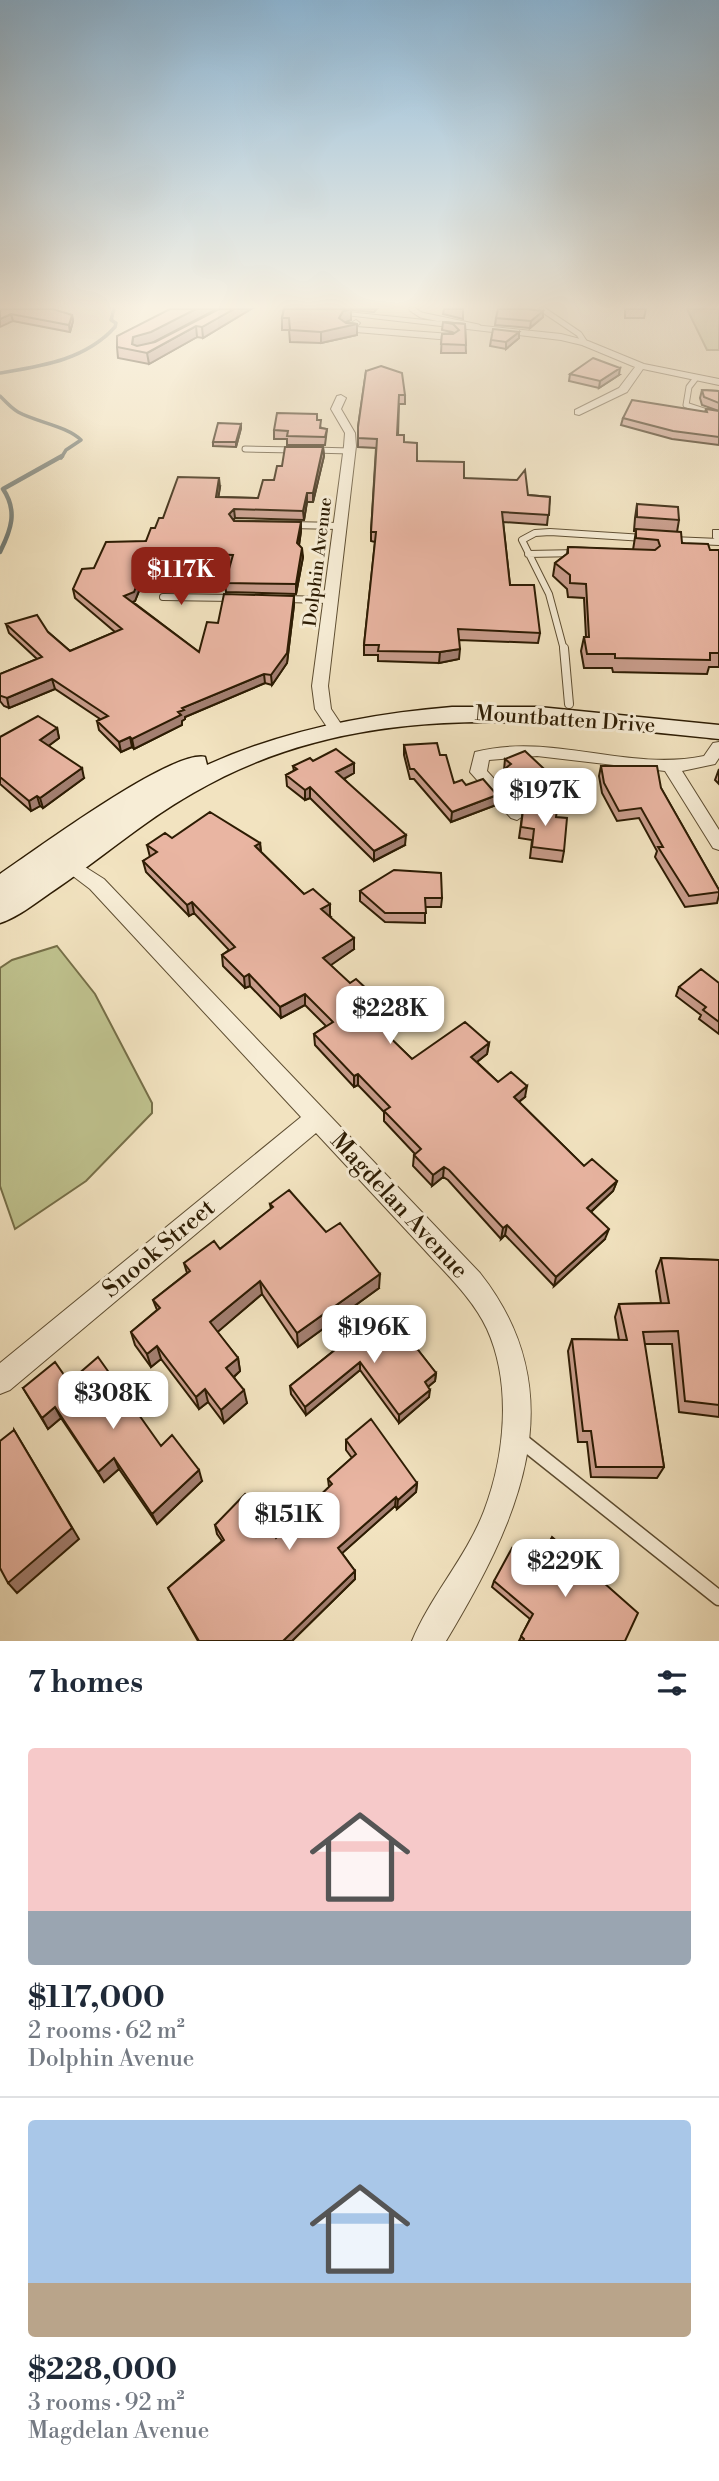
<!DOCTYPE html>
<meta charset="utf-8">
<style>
body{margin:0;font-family:"Libre Bodoni",serif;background:#f6f6f7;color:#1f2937;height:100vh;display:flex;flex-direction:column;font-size:26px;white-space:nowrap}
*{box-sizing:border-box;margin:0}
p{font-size:23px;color:#747a83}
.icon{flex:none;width:38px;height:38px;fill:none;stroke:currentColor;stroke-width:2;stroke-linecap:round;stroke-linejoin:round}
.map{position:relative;height:1641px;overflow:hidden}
.side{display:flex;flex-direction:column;background:#fff;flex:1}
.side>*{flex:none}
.price{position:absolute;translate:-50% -60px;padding:0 16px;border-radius:14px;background:#fff;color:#222;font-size:23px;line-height:46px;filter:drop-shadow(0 2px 4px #0008)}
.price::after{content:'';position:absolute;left:50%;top:42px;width:21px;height:16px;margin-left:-10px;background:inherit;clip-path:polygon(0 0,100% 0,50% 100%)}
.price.selected{background:#8f2418;color:#fff}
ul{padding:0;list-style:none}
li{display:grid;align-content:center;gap:14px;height:371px;padding:0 28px}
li+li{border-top:2px solid #e0e1e3}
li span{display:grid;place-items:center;height:217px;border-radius:7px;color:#555}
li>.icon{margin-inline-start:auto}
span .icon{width:126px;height:126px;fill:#fffc;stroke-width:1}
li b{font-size:30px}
h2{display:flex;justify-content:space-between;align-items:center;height:84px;padding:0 28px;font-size:30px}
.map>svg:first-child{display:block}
</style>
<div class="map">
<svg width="719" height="1641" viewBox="0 0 719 1641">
<rect width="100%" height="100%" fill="#f2e3c0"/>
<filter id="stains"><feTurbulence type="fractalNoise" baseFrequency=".00286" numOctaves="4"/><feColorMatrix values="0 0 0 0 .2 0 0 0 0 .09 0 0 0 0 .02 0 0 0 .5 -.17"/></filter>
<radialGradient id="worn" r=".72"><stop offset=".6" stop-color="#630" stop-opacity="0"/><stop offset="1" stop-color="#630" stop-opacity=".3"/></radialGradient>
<!-- green -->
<path fill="#bfc28e" stroke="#766f48" stroke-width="2" d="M 687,309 L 719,309 L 719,350 L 707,350 Z
M 57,946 L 95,994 L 152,1103 L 152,1113 L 86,1181 L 15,1229 L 0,1186 L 0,968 L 12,960 Z"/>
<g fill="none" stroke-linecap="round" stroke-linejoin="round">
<!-- stream-far1 -->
<path stroke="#737b73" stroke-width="3.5" d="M 0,373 C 42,366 85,360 115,327 L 116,323 L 111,320 L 114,309
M 0,396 C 5,401 11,408 18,412 C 36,422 67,426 81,440 L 66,450 L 61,458"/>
<!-- stream -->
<path stroke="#737b73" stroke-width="4.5" d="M 0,552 C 11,530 18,511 3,489 L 62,456"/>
<defs>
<path id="lane-far3" d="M 412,309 L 421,315 L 478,327
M 542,309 L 579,334 L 585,343
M 696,378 L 689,387 L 686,405 L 719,416
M 245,449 L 295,450
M 313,450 L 350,451"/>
<path id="lane-far2" d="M 289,525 L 340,526
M 672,540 L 719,542
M 528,554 L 579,553
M 163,597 L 234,598
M 283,599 L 331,600
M 564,650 L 549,594 L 522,540 L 535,533 L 550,532 L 644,538"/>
<path id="lane-far1" d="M 564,648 L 569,704"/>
<path id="lane" d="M 518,1438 L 719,1598"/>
<path id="street" d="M 294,309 L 318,309 L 561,334 L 588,341 L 644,364 L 719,379 L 719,385 L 643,369 L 627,392 L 579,415 L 575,414 L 575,410 L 619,388 L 635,367 L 582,345 L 561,340 Z
M 356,320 L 360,323 L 356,327 L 451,334 L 456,337 L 451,340 L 344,331 L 344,327 Z
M 341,395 L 346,398 L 341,409 L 355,433 L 356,446 L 328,686 L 331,709 L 345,730 L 337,735 L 331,733 L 315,709 L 312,686 L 344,446 L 345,433 L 331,409 L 337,396 Z
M 713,530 L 719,530 L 719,542 L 713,538 Z
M 719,742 L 719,758 L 715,764 L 682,771 L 719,830 L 719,850 L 713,848 L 665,771 L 537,756 L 489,760 L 487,771 L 526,814 L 517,820 L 511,818 L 470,772 L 475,752 C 552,732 627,772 704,756 L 713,743 Z
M 63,853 L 104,879 L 480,1273 C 578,1397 516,1524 446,1641 L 412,1641 C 431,1595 466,1558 484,1511 C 505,1456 512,1384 487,1329 C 472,1297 444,1272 421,1246 C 386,1208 351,1171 316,1133 L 10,1390 L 0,1394 L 0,1363 L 301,1117 L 90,889 L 57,864 L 54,859 L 57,854 Z"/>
<path id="secondary" d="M 452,707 L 539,707 L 719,725 L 719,739 C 538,720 358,697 193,793 C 142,822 98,861 50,893 C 34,904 18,917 0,923 L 0,874 C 34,851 172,749 205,757 L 207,765 C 285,730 367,714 452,707 Z"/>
</defs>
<!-- lane-far3 casing -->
<use href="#lane-far3" stroke="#5e4e32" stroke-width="7"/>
<!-- lane-far2 casing -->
<use href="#lane-far2" stroke="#5e4e32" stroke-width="8"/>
<!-- lane-far1 casing -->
<use href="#lane-far1" stroke="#5e4e32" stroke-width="10"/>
<!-- lane casing -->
<use href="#lane" stroke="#5e4e32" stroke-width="17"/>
<!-- street casing -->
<use href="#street" stroke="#5e4e32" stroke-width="2"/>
<!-- secondary casing -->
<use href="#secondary" stroke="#2d1c03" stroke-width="3"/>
<!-- lane-far3 -->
<use href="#lane-far3" stroke="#f7edd6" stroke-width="5"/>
<!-- lane-far2 -->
<use href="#lane-far2" stroke="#f7edd6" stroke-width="6"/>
<!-- lane-far1 -->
<use href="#lane-far1" stroke="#f7edd6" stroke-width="8"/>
<!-- lane -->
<use href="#lane" stroke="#f7edd6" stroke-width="14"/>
<!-- street -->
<use href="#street" fill="#f7edd6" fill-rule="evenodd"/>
<!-- secondary -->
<use href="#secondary" fill="#f7edd6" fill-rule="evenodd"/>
</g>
<!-- wall -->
<path fill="#c89c8b" stroke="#2d1c03" stroke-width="2" d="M 0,309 L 72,315 L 73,321 L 70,332 L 13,321 Z
M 170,309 L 217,309 L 154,342 L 219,309 L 251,309 L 203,338 L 197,337 L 149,364 L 118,358 L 117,347 Z
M 284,309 L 377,309 L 374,312 L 351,310 L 351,320 L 344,322 L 357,324 L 357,335 L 321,343 L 290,342 L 289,330 L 282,330 L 282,318 Z
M 444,309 L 463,309 L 463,319 L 443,314 Z
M 625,309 L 646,309 L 644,318 L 625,318 Z
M 543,311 L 543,317 L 530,328 L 495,325 L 496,318 Z
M 443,322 L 465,324 L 466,353 L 441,353 L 442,334 L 454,333 L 452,332 L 442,330 Z
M 519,332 L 519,338 L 506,349 L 490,346 L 491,340 Z
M 366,371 L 405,395 L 405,404 L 399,404 L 398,435 L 417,461 L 464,478 L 528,495 L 550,497 L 547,525 L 503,522 L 510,585 L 540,633 L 538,643 L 459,640 L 459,659 L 439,663 L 378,661 L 378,655 L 364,655 L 364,645 L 375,542 L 371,541 L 371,532 L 376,448 L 358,447 L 358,427 Z
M 570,374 L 619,375 L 599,388 L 569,381 Z
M 702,390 L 719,391 L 719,411 L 702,405 L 700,398 Z
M 706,409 L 719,411 L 719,445 L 672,439 L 621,425 L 623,418 L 705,412 Z
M 317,420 L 321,428 L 327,429 L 325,445 L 287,445 L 287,439 L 274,439 L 274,430 Z
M 241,424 L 241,428 L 236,447 L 213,446 L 213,442 Z
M 323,447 L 324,456 L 313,502 L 307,502 L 304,520 L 235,518 L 233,520 L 234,521 L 301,522 L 301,531 L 299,545 L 303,557 L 296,594 L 226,592 L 225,583 L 230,564 L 175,562 L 172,578 L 144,578 L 135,601 L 133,602 L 199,652 L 218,623 L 294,605 L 287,663 L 272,685 L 265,683 L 185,717 L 185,719 L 182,721 L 182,725 L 134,749 L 132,747 L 121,752 L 99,730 L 97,721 L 100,719 L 55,689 L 9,708 L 4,706 L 0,701 L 0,674 L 37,659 L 9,633 L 6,624 L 48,632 L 70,651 L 115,632 L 75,598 L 73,589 L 94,568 L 146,541 L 163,518 L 220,487 L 218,497 L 258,498 L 274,480 L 282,466 Z
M 637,504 L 679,520 L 677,532 L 682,543 L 710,550 L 719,550 L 719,667 L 709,667 L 707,674 L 613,672 L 612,668 L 584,668 L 581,651 L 584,637 L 586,637 L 584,598 L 568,597 L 567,589 L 553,576 L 555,563 L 567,554 L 568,547 L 633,550 L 636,531 L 634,531 L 635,518 Z
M 57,728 L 59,738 L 48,746 L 84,778 L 43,808 L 40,806 L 31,811 L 0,784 L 0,737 Z
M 404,745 L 440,755 L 454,783 L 466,785 L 497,795 L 496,805 L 451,822 L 414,779 L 410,779 L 404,755 Z
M 505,759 L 556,792 L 523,806 L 524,795 L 515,798 L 501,782 L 502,771 L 504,770 Z
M 313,761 L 354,763 L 354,773 L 344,779 L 405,845 L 374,861 L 310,798 L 305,800 L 287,786 L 286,775 L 294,771 L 293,766 Z
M 601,766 L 661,788 L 719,890 L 719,895 L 717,903 L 685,907 L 655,857 L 657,851 L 639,818 L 617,821 L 602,793 L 599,776 Z
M 719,769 L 719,784 L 715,780 Z
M 523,810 L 556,817 L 564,851 L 562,862 L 530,858 L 532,840 L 519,838 Z
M 172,838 L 260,843 L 261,852 L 304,894 L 330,916 L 329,916 L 354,949 L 330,965 L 384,1016 L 374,1023 L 412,1059 L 489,1043 L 487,1054 L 477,1062 L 498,1082 L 525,1097 L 519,1102 L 584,1166 L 617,1181 L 613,1191 L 591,1212 L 605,1239 L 554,1286 L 505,1235 L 501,1239 L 448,1180 L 443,1177 L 432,1186 L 413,1166 L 414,1155 L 415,1154 L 384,1121 L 384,1112 L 358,1085 L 354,1087 L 315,1045 L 314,1034 L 326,1026 L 305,1005 L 281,1018 L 250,986 L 245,988 L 223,966 L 222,955 L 229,950 L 194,913 L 189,916 L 146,872 L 143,861 L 150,857 L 147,845 Z
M 360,891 L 442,898 L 441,907 L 425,907 L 425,923 L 385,922 L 360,901 Z
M 719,983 L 719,1034 L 699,1019 L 701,1015 L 676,996 L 679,987 Z
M 270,1204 L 326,1232 L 379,1288 L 298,1347 L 262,1294 L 217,1332 L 238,1358 L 240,1371 L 234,1377 L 247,1403 L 224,1423 L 208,1402 L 199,1409 L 161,1359 L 151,1367 L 135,1345 L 131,1332 L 157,1310 L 153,1300 L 187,1273 L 184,1263 L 220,1249 L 271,1209 Z
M 661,1258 L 719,1260 L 719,1417 L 679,1412 L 672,1344 L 644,1344 L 664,1467 L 657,1478 L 591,1477 L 587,1442 L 578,1442 L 568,1351 L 572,1339 L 619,1340 L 615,1317 L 619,1304 L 661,1303 L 656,1271 Z
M 386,1309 L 436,1373 L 435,1381 L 428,1387 L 429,1397 L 399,1423 L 360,1370 L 306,1415 L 291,1394 L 290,1386 Z
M 69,1382 L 161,1446 L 202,1481 L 157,1524 L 119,1469 L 104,1482 L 61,1418 L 48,1429 L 23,1388 Z
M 346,1440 L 417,1483 L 416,1492 L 397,1509 L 395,1506 L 342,1553 L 355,1571 L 355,1579 L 292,1641 L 198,1641 L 168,1588 L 222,1541 L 217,1534 L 215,1525 L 276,1538 L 329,1487 L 328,1479 L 352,1458 L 346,1450 Z
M 494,1581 L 625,1641 L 519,1641 L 530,1619 L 492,1587 Z"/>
<!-- shaded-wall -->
<path fill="#a37f71" stroke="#2d1c03" stroke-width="2" d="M 196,309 L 217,309 L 152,343 L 135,348 L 132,344 L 133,337 Z
M 234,309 L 251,309 L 203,338 L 202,327 Z
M 351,309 L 351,320 L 343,323 L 357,324 L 357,335 L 321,343 L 321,332 L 339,318 L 343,311 Z
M 543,311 L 543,317 L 530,328 L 531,321 Z
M 11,314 L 13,321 L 0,327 L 0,319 Z
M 72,315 L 73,321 L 70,332 L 69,325 Z
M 196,326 L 197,337 L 149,364 L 147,353 Z
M 519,332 L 519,338 L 506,349 L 506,342 Z
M 620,368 L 619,375 L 599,388 L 600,381 Z
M 241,424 L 241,428 L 236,447 L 236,442 Z
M 323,447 L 324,456 L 313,502 L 313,493 Z
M 219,478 L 220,487 L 217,506 L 216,497 Z
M 307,493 L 307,502 L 304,520 L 303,511 Z
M 234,509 L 235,518 L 229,523 L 229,514 Z
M 301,522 L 301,531 L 298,552 L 297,543 Z
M 302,548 L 303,557 L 296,594 L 296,584 Z
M 174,553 L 175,562 L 172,578 L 171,569 Z
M 143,569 L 144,578 L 135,601 L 126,605 L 124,596 Z
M 294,596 L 294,605 L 287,663 L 272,685 L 271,675 Z
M 460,649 L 459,659 L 439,663 L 440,652 Z
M 264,674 L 265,683 L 185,717 L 185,719 L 182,721 L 182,725 L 134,749 L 132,739 L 178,712 L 182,708 Z
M 52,679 L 55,689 L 9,708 L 7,698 Z
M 57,728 L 59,738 L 43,750 L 40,740 Z
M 130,737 L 132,747 L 121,752 L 119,742 Z
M 354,763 L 354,773 L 336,783 L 336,772 Z
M 82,768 L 84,778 L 43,808 L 40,798 Z
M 558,782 L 556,792 L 523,806 L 525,795 Z
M 526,784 L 524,795 L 515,798 L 517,788 Z
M 310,787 L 310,798 L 305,800 L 305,790 Z
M 497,795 L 496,805 L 451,822 L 452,812 Z
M 37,796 L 40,806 L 31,811 L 29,801 Z
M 406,835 L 405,845 L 374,861 L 374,851 Z
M 260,843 L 261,854 L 255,846 Z
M 192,902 L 194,913 L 189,916 L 187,905 Z
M 330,904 L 330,916 L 322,921 L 321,909 Z
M 354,938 L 354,949 L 324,970 L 323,958 Z
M 249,974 L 250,986 L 245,988 L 244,977 Z
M 305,994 L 305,1005 L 281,1018 L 280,1007 Z
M 384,1005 L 384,1016 L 368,1028 L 368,1016 Z
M 489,1043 L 487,1054 L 469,1068 L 471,1057 Z
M 358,1074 L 358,1085 L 354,1087 L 354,1076 Z
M 527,1086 L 525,1097 L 512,1107 L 514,1097 Z
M 444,1167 L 443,1177 L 432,1186 L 433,1175 Z
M 617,1181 L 613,1191 L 584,1218 L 587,1208 Z
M 507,1225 L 505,1235 L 501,1239 L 503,1228 Z
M 609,1229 L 605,1239 L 554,1286 L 556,1277 Z
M 380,1274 L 379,1288 L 298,1347 L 297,1333 Z
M 260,1281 L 262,1294 L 213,1336 L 210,1322 Z
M 157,1346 L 161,1359 L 151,1367 L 147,1354 Z
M 238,1358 L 240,1371 L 229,1381 L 226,1368 Z
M 360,1362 L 360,1370 L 306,1415 L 305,1407 Z
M 436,1373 L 435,1381 L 424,1390 L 425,1382 Z
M 205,1389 L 208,1402 L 199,1409 L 196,1397 Z
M 244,1390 L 247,1403 L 224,1423 L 221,1410 Z
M 430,1390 L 429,1397 L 399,1423 L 399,1415 Z
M 55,1407 L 61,1418 L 48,1429 L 42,1418 Z
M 14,1430 L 79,1539 L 17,1593 L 8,1583 Z
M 114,1458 L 119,1469 L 104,1482 L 98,1472 Z
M 199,1470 L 202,1481 L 157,1524 L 152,1514 Z
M 417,1483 L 416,1492 L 397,1509 L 398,1500 Z
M 396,1497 L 395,1506 L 339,1556 L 338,1548 Z
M 355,1571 L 355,1579 L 292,1641 L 283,1641 Z"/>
<!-- building -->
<path fill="#e9b5a2" stroke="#2d1c03" stroke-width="2" d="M 0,309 L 53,309 L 72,315 L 69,325 L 11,314 L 0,319 Z
M 170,309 L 196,309 L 151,332 L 133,337 L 132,344 L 137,346 L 155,342 L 219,309 L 234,309 L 202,327 L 196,326 L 147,353 L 117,347 L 117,336 Z
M 284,309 L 351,309 L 343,311 L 339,318 L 346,323 L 357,324 L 321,332 L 290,330 L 289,318 L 282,318 Z
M 498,309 L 527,309 L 543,311 L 531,321 L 496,318 Z
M 443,322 L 465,324 L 466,345 L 441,344 L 442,334 L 453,334 L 459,330 L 453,324 Z
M 493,329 L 519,332 L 506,342 L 491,340 Z
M 593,358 L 620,368 L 600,381 L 570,374 Z
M 381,366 L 402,373 L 405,395 L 399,395 L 397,435 L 404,435 L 404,442 L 417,443 L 417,461 L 464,462 L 464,478 L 517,480 L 525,470 L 528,495 L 550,497 L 549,515 L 502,512 L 510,585 L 534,585 L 540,633 L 458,629 L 460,649 L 440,652 L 378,651 L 379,645 L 364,645 L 376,532 L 371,532 L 377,439 L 358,438 L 358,427 L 366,371 Z
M 702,390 L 719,391 L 719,403 L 704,397 Z
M 632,400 L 707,412 L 706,409 L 719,411 L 719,437 L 673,431 L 623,418 Z
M 277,413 L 317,414 L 317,420 L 321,420 L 320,428 L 327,429 L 325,437 L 287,436 L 288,431 L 274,430 Z
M 218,423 L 241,424 L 236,442 L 213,442 Z
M 285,447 L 323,447 L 313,493 L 307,493 L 303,511 L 234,509 L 229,514 L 234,521 L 301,522 L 297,543 L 302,548 L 296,584 L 225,583 L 233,555 L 174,553 L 171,569 L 143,569 L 134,592 L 124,596 L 199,652 L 207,622 L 218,623 L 224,594 L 294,596 L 287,653 L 271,675 L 264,674 L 182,708 L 184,710 L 178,712 L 181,715 L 132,739 L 130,737 L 119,742 L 97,721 L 108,716 L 52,679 L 7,698 L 1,696 L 0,695 L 0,674 L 42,657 L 6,624 L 37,615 L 48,632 L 70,651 L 122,629 L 73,589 L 82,569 L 94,568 L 106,542 L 146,541 L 151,528 L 155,528 L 159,518 L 163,518 L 178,477 L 219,478 L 216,497 L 258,498 L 263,480 L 274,480 L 277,466 L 282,466 Z
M 637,504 L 678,507 L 679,520 L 637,517 Z
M 636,529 L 681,532 L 682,543 L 708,544 L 710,550 L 719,550 L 719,653 L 710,653 L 710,660 L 615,658 L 615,654 L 587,654 L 584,637 L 589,637 L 586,584 L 570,583 L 570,575 L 555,563 L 568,553 L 568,547 L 655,550 L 660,546 L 658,540 L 636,538 Z
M 38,716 L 57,728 L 40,740 L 82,768 L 40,798 L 37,796 L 29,801 L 0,777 L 0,737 Z
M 437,743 L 440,755 L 446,755 L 454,783 L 462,780 L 466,785 L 483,779 L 497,795 L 452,812 L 414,769 L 410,769 L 404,745 Z
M 336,749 L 354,763 L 336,772 L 406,835 L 374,851 L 310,787 L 305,790 L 286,775 L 297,769 L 293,766 L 310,758 L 313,761 Z
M 525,751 L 558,782 L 525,795 L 526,784 L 517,788 L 502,771 L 511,764 L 505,759 Z
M 601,766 L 657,766 L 661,788 L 719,890 L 719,892 L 689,896 L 658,847 L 663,847 L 641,808 L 619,811 L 604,783 Z
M 528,806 L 557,810 L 556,817 L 567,818 L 564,851 L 532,847 L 534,829 L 521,827 L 523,810 Z
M 210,812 L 260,843 L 255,846 L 304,894 L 313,889 L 330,904 L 321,909 L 354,938 L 323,958 L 350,983 L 356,979 L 384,1005 L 368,1016 L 412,1059 L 465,1022 L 489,1043 L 471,1057 L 498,1082 L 511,1072 L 527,1086 L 514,1097 L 584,1166 L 592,1159 L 617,1181 L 587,1208 L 609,1229 L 556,1277 L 507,1225 L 503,1228 L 449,1170 L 444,1167 L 433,1175 L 414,1155 L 421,1149 L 384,1111 L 390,1107 L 358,1074 L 354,1076 L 314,1034 L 333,1022 L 305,994 L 280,1007 L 249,974 L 244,977 L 222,955 L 235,947 L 192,902 L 187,905 L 143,861 L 157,852 L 147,845 L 165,833 L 172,838 Z
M 394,870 L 441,873 L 442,898 L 425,898 L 426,913 L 385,913 L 360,891 Z
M 701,969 L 719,983 L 719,1022 L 703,1010 L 706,1007 L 679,987 Z
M 289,1190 L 326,1232 L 340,1223 L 380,1274 L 297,1333 L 260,1281 L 210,1322 L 238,1358 L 226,1368 L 244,1390 L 221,1410 L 205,1389 L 196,1397 L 157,1346 L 147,1354 L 131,1332 L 160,1308 L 153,1300 L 190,1271 L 184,1263 L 214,1241 L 220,1249 L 273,1207 L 270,1204 Z
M 661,1258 L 719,1260 L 719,1405 L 685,1401 L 678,1331 L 643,1332 L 664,1467 L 596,1467 L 591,1431 L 583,1431 L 572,1339 L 627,1340 L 619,1304 L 669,1303 Z
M 386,1309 L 436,1373 L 425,1382 L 430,1390 L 399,1415 L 360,1362 L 305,1407 L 290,1386 Z
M 98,1357 L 161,1446 L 172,1435 L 199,1470 L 152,1514 L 114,1458 L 98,1472 L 55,1407 L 42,1418 L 23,1388 L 55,1362 L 69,1382 Z
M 371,1419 L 417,1483 L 398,1500 L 396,1497 L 338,1548 L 355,1571 L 283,1641 L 199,1641 L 168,1588 L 224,1540 L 215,1525 L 245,1494 L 276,1538 L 332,1484 L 328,1479 L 356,1454 L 346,1440 Z
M 14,1430 L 72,1528 L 8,1583 L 0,1568 L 0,1441 Z
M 552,1537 L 638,1613 L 625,1641 L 523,1641 L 524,1639 L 521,1636 L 533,1614 L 494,1581 L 512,1548 L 536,1567 Z"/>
<!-- sky -->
<linearGradient id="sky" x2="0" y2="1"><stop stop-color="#8cb7d7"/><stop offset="0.57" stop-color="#f9f2e3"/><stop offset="1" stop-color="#f9f2e3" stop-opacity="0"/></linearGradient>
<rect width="719" height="538" fill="url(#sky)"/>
<g text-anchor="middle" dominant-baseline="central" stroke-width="6" stroke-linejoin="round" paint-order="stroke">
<!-- far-street labels -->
<g font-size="18" fill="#2d1c03" stroke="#f7edd6">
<text transform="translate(318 562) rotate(-83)">Dolphin Avenue</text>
</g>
<!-- street labels -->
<g font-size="21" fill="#2d1c03" stroke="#f7edd6">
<text transform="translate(565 720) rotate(4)">Mountbatten Drive</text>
</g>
<!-- near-street labels -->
<g font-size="24" fill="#2d1c03" stroke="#f7edd6">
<text transform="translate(399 1206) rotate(47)">Magdelan Avenue</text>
<text transform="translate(159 1249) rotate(-40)">Snook Street</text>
</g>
</g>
<rect width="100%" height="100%" filter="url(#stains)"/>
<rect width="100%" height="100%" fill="url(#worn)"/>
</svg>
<b class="price selected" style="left:181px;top:607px">$117K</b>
<b class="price" style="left:545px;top:828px">$197K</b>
<b class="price" style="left:390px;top:1046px">$228K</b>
<b class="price" style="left:374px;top:1365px">$196K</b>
<b class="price" style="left:113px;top:1431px">$308K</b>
<b class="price" style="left:289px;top:1552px">$151K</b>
<b class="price" style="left:565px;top:1599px">$229K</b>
</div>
<section class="side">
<h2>7 homes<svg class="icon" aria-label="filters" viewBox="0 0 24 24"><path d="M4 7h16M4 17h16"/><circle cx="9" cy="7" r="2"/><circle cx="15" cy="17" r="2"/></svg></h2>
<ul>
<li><span style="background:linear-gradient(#f6c9c9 75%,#9aa5b1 0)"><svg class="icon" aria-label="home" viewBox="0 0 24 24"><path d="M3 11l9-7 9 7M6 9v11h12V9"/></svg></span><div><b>$117,000</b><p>2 rooms · 62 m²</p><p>Dolphin Avenue</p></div></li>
<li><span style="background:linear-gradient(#a9c7e8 75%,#b9a48a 0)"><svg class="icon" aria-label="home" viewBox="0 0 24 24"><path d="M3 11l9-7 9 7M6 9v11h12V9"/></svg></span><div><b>$228,000</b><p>3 rooms · 92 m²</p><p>Magdelan Avenue</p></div></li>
</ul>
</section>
